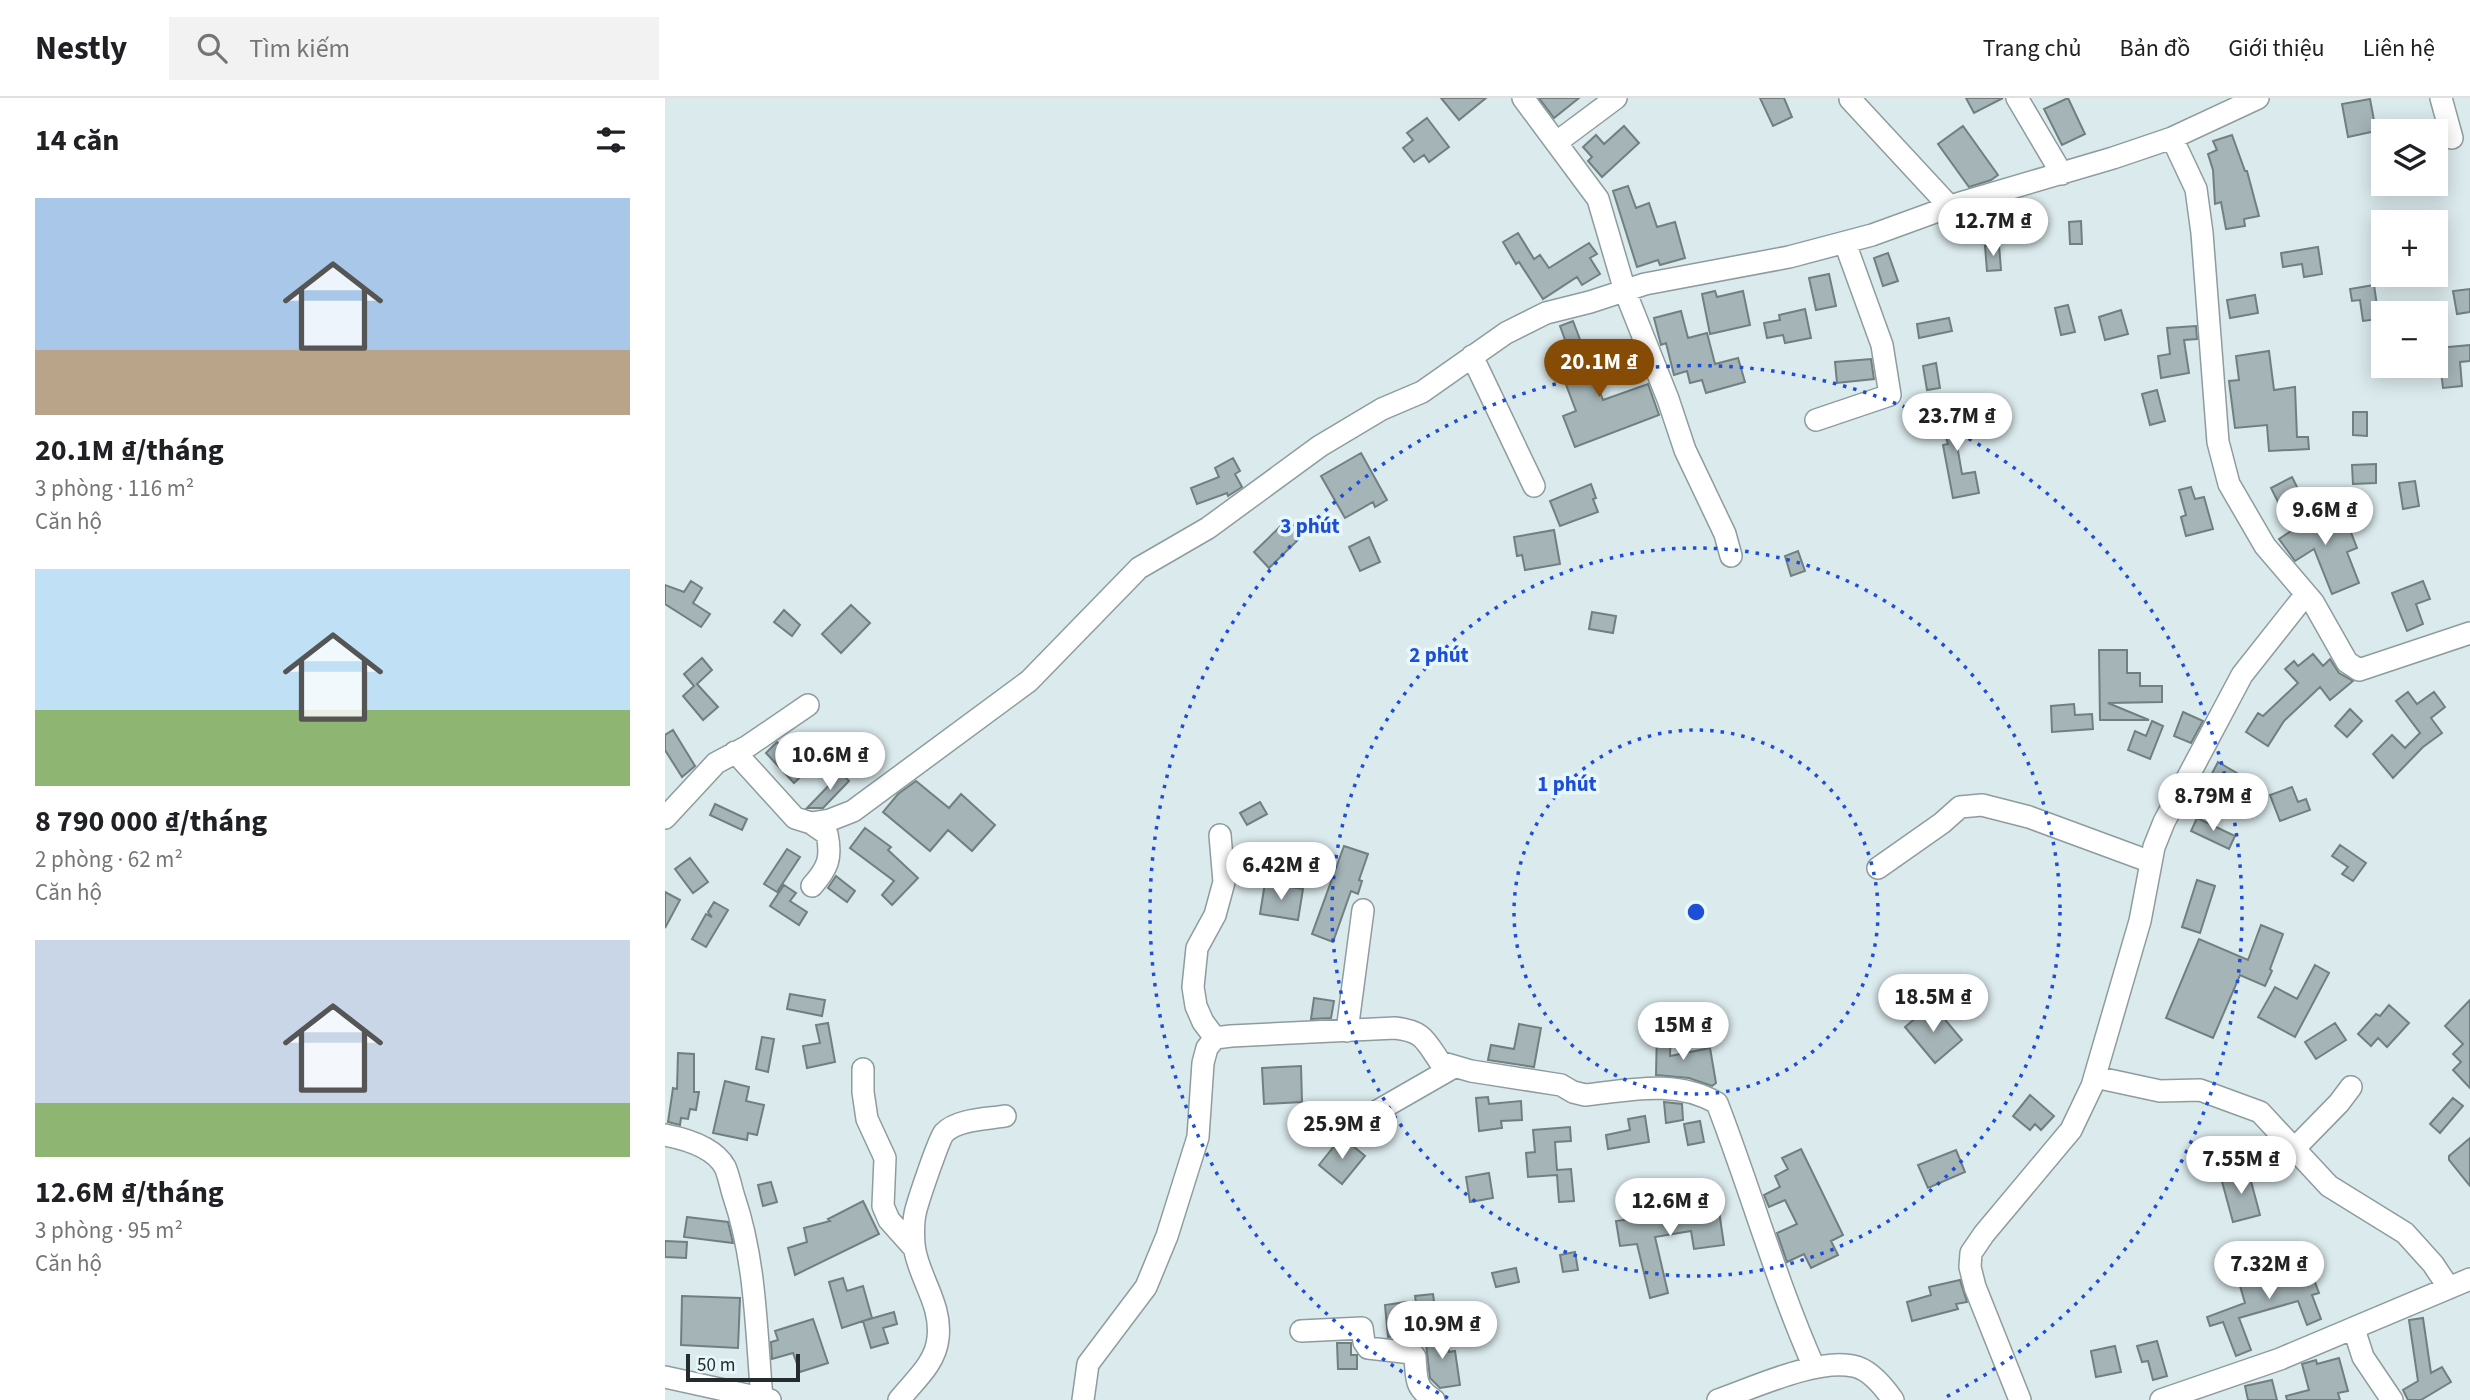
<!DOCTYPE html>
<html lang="vi">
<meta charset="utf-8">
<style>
body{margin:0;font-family:"Source Sans 3",sans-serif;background:#f2f2f2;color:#202124;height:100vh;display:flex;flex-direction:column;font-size:26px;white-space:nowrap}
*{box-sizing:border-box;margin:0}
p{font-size:23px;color:#757577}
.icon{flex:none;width:38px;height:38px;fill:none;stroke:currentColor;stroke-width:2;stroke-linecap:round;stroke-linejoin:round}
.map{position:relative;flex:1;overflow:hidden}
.panel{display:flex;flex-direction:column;background:#fff;width:665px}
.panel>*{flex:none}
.fabs{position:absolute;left:1706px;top:21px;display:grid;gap:14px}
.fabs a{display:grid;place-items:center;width:77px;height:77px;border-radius:0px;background:#fff;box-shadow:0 4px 18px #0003;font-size:35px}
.scale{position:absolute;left:21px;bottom:18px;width:114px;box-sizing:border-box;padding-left:7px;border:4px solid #252b2c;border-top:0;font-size:19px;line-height:24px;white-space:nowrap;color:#252b2c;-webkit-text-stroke:5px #e8f7fa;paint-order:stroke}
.price{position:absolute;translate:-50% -60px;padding:0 16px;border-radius:24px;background:#fff;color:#222;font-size:23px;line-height:46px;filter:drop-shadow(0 2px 4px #0008)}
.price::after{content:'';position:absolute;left:50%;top:42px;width:21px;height:16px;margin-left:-10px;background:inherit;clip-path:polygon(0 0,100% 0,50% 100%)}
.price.active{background:#864b04;color:#fff}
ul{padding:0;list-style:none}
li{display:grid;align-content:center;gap:14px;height:371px;padding:0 35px}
li span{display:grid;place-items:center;height:217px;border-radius:0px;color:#555}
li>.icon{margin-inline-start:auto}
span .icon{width:126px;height:126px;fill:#fffc;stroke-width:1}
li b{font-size:30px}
h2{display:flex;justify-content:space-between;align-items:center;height:84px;padding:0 35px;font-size:30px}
header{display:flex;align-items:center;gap:42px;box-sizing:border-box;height:98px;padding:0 35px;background:#fff;border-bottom:2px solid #e0e0e0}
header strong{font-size:33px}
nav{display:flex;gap:38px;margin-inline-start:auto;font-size:24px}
.search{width:490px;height:63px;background:#f2f2f2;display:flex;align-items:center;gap:18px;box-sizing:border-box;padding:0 24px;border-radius:0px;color:#757577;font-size:26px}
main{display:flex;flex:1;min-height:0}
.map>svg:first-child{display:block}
</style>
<header>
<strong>Nestly</strong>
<div class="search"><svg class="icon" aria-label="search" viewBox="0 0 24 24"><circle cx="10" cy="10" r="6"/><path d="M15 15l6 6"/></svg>Tìm kiếm</div>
<nav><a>Trang chủ</a><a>Bản đồ</a><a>Giới thiệu</a><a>Liên hệ</a></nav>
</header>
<main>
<section class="panel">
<h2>14 căn<svg class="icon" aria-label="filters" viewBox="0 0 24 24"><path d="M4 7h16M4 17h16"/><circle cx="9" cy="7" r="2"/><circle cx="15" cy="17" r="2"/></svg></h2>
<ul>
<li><span style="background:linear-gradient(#a9c7e8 70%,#b9a48a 0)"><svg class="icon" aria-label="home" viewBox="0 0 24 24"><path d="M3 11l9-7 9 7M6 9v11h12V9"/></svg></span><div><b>20.1M ₫/tháng</b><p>3 phòng · 116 m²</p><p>Căn hộ</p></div></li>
<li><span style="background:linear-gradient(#bfe0f5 65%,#8fb573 0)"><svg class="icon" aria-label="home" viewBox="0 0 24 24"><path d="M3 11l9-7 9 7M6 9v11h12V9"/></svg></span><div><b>8 790 000 ₫/tháng</b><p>2 phòng · 62 m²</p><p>Căn hộ</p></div></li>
<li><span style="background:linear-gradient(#c9d6e8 75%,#8fb573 0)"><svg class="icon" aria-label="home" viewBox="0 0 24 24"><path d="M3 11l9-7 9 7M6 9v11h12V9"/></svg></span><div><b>12.6M ₫/tháng</b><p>3 phòng · 95 m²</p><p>Căn hộ</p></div></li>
</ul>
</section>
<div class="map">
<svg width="1805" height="1302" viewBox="0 0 1805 1302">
<rect width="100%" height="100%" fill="#dbeaed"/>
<!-- building -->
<path fill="#a5b4b7" stroke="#717f81" stroke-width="2" d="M 776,0 L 821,0 L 794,22 Z
M 874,0 L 914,0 L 889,20 Z
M 1095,0 L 1119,0 L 1127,19 L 1108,28 Z
M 1301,0 L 1338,0 L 1309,15 Z
M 1403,0 L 1420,36 L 1397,47 L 1379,11 Z
M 1705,1 L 1711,33 L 1683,39 L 1677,6 Z
M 762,20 L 784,49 L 764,64 L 759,57 L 749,64 L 738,50 L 748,42 L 742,35 Z
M 959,28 L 974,45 L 937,79 L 923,63 L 927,59 L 918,49 L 931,37 L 939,46 Z
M 1298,28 L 1333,77 L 1326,82 L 1304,89 L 1273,46 Z
M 1567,37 L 1580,73 L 1582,73 L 1594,118 L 1579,121 L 1580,128 L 1561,131 L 1556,104 L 1550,106 L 1548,72 L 1543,56 L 1552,52 L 1548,43 Z
M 963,88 L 971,110 L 984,105 L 992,129 L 1010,124 L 1020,160 L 995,167 L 993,162 L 972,169 L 948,93 Z
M 1416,123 L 1417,146 L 1405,146 L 1404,124 Z
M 853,135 L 869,161 L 875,157 L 884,170 L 924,145 L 932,156 L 925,160 L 935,176 L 917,187 L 912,179 L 878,201 L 854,164 L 851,166 L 838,144 Z
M 1334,147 L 1336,172 L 1322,173 L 1320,148 Z
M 1653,149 L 1657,176 L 1639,179 L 1637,166 L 1618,169 L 1616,155 Z
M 1223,155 L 1233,183 L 1218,188 L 1209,160 Z
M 1164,176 L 1171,208 L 1151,212 L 1144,180 Z
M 1709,187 L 1714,221 L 1698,223 L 1695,202 L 1687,203 L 1685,191 Z
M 1805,191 L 1805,214 L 1792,216 L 1788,193 Z
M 1050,193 L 1052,199 L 1078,193 L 1085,227 L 1045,236 L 1037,196 Z
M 1590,197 L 1593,215 L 1565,220 L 1562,202 Z
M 1403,207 L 1410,234 L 1396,237 L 1390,210 Z
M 1140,211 L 1146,240 L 1120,245 L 1118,237 L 1102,240 L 1099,225 L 1115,222 L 1114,217 Z
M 1456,212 L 1463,236 L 1440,242 L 1434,219 Z
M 1016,213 L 1023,240 L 1042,235 L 1050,266 L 1073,260 L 1080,284 L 1041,295 L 1037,282 L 1025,285 L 1022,273 L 1009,277 L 1001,245 L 996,247 L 989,220 Z
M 1284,220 L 1287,233 L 1254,240 L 1252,226 Z
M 908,223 L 938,302 L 983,286 L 994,317 L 910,349 L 898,318 L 911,313 L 897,276 L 911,271 L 895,228 Z
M 1531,228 L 1532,241 L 1519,242 L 1524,275 L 1496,280 L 1493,258 L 1505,256 L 1502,230 Z
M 1805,247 L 1805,263 L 1795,264 L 1797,288 L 1778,290 L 1773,250 Z
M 1604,253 L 1609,292 L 1630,289 L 1632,339 L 1643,339 L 1644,351 L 1604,353 L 1602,327 L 1570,330 L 1564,283 L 1574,282 L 1571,258 Z
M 1206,261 L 1209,281 L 1172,285 L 1170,264 Z
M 1271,265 L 1275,290 L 1262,292 L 1258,268 Z
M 1492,292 L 1500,323 L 1485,327 L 1477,296 Z
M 1302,305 L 1306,319 L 1288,324 L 1297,376 L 1310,374 L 1314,395 L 1288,400 L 1278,347 L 1283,346 L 1273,313 Z
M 1688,314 L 1702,314 L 1702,338 L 1688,337 Z
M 696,355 L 722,402 L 710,409 L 708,404 L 680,420 L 656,378 Z
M 568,360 L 575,373 L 570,376 L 577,389 L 563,398 L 562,395 L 532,406 L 526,390 L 554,379 L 550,370 Z
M 1711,366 L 1711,385 L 1688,386 L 1687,367 Z
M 1627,379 L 1636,397 L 1615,408 L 1606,390 Z
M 1750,383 L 1754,408 L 1738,411 L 1734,385 Z
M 926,386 L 931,400 L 928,401 L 933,414 L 895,428 L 885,403 Z
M 1526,389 L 1530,401 L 1539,399 L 1548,431 L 1521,438 L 1516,419 L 1521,417 L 1514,392 Z
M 1660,403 L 1680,434 L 1685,432 L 1692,450 L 1682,454 L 1694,485 L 1667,496 L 1649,451 L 1630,463 L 1614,441 L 1647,419 L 1643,414 Z
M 623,421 L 638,437 L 604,470 L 589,454 Z
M 889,432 L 895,466 L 860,472 L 857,457 L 852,458 L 849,439 Z
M 704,439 L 715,464 L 695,473 L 684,449 Z
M 1133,453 L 1140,473 L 1126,478 L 1120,458 Z
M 26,483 L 37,490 L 28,505 L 45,516 L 36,529 L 0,506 L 0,487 L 19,494 Z
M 1758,483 L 1765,501 L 1751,506 L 1758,526 L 1742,533 L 1727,495 Z
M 186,507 L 205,525 L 176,555 L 157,536 Z
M 119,512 L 135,527 L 127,538 L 109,524 Z
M 927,514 L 951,518 L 948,535 L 924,531 Z
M 1434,552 L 1462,552 L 1462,575 L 1475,575 L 1475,588 L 1497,588 L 1497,604 L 1443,605 L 1484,622 L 1435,622 Z
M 1648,556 L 1658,568 L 1665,561 L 1674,575 L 1688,583 L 1665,602 L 1655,589 L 1619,623 L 1603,648 L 1581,634 L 1593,615 L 1598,618 L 1633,585 L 1620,571 L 1629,563 L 1633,568 Z
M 37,560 L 47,572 L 32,586 L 53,609 L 38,622 L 18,598 L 29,588 L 19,576 Z
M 1743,594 L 1752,606 L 1769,594 L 1780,609 L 1766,620 L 1777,635 L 1758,649 L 1728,680 L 1708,656 L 1727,637 L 1740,650 L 1755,635 L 1731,603 Z
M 1409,606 L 1410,617 L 1427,616 L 1428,631 L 1387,634 L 1386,608 Z
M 1685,611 L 1697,623 L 1682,639 L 1670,628 Z
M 1518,614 L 1538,623 L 1526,645 L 1509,638 Z
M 1487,623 L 1498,628 L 1485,661 L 1463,652 L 1470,633 L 1481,638 Z
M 8,632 L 30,668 L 17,679 L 0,652 L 0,637 Z
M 112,644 L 120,653 L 124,650 L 126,653 L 135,645 L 152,663 L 129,685 L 101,655 Z
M 1553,664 L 1577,678 L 1567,696 L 1543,683 Z
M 176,675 L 184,683 L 158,710 L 142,710 Z
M 251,683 L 284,710 L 296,696 L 330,727 L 307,753 L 283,732 L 265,753 L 218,714 L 233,696 Z
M 1627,689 L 1633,704 L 1641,701 L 1645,712 L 1615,723 L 1605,697 Z
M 595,704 L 602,716 L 582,727 L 575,715 Z
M 50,706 L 82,721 L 77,732 L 45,717 Z
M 1532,720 L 1570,738 L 1564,751 L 1526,733 Z
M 200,730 L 226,749 L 223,752 L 253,780 L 227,807 L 217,797 L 229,783 L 185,750 Z
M 1675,747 L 1701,765 L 1688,783 L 1677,776 L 1683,769 L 1667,758 Z
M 679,748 L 703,756 L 694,782 L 697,783 L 693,796 L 686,793 L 668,844 L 647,836 Z
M 122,751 L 135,759 L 112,794 L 99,786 Z
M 25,760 L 43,784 L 28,795 L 10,771 Z
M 171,778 L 190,793 L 182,804 L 163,790 Z
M 1532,782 L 1550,788 L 1535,835 L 1517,829 Z
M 600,785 L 638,791 L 633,822 L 595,816 Z
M 119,787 L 131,795 L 125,803 L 142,814 L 134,827 L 105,808 Z
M 0,794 L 15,802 L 0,830 Z
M 49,804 L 63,812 L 41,849 L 27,841 L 41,816 L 47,819 L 43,814 Z
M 1596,827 L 1618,836 L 1605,871 L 1607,873 L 1600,888 L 1575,877 L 1548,940 L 1501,920 L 1534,841 L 1583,862 Z
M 1650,867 L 1664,875 L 1630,939 L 1593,919 L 1610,889 L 1632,901 Z
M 125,896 L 160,902 L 157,918 L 122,911 Z
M 649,900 L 669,903 L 666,920 L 646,921 Z
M 1805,902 L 1805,990 L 1788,972 L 1796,964 L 1788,956 L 1798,946 L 1780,928 Z
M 1267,906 L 1297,942 L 1270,965 L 1240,929 Z
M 1724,907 L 1744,925 L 1722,949 L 1713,940 L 1706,948 L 1693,936 L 1711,916 L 1715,918 Z
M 163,925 L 170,964 L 142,970 L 138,948 L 155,945 L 151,927 Z
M 1670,925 L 1681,942 L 1651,961 L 1640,944 Z
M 854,926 L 876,930 L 869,969 L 823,962 L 826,947 L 849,951 Z
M 992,931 L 1006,931 L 1005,958 L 1045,950 L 1051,985 L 1047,988 L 1024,980 L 991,977 Z
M 97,939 L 109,941 L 103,974 L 91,971 Z
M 13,955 L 29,956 L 29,994 L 34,994 L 31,1012 L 25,1011 L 23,1021 L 16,1020 L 15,1027 L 3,1024 L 8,990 L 12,991 Z
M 636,968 L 637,1004 L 599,1006 L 597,970 Z
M 60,983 L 84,989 L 81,1003 L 99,1007 L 92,1037 L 83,1035 L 82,1042 L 48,1035 Z
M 1365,997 L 1389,1018 L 1376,1032 L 1370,1026 L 1365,1032 L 1348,1018 Z
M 823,999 L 824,1006 L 856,1003 L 857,1022 L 836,1023 L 837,1030 L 814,1033 L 811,1000 Z
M 1788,1000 L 1798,1008 L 1775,1035 L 1765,1026 Z
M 999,1004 L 1017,1006 L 1018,1022 L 1001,1025 Z
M 980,1018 L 984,1044 L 943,1051 L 941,1037 L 965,1032 L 963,1021 Z
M 1035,1023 L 1039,1044 L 1023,1047 L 1019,1026 Z
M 905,1029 L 906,1043 L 890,1044 L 892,1072 L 906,1071 L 909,1103 L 894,1104 L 892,1077 L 863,1079 L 861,1055 L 870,1054 L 868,1032 Z
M 1805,1040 L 1805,1088 L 1784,1062 L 1784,1058 Z
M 674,1042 L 683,1044 L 700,1058 L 677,1086 L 654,1067 Z
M 1136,1051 L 1178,1137 L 1166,1143 L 1173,1157 L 1146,1170 L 1139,1156 L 1122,1164 L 1112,1135 L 1132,1126 L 1120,1102 L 1104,1109 L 1099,1097 L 1115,1089 L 1110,1078 L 1123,1071 L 1117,1060 Z
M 1291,1052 L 1300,1074 L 1263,1090 L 1253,1067 Z
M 1583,1072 L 1595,1117 L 1568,1124 L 1556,1080 Z
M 824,1075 L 828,1100 L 805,1104 L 801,1079 Z
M 106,1084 L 112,1104 L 98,1108 L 93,1087 Z
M 198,1103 L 214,1136 L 130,1177 L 123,1150 L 142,1144 L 139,1130 L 165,1123 L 163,1121 Z
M 1053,1106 L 1059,1147 L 1029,1151 L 1026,1133 L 990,1139 L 1003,1195 L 985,1200 L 972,1146 L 955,1148 L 951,1123 L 1004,1116 L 1004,1112 Z
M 22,1119 L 63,1124 L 68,1145 L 19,1139 Z
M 0,1143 L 22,1144 L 21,1160 L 0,1159 Z
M 910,1154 L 913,1172 L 898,1174 L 895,1157 Z
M 1616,1155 L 1623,1180 L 1645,1171 L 1654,1195 L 1647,1197 L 1656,1221 L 1642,1227 L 1633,1203 L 1574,1220 L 1586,1252 L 1571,1258 L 1558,1224 L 1545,1228 L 1542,1219 L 1580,1205 L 1575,1188 L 1610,1179 L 1604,1159 Z
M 851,1170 L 854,1184 L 831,1189 L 827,1175 Z
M 178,1180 L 182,1193 L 198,1188 L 207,1220 L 177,1230 L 164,1184 Z
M 1295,1182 L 1302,1204 L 1291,1206 L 1293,1211 L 1247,1223 L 1242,1204 L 1266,1197 L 1264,1189 Z
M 768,1196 L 770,1211 L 752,1213 L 750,1198 Z
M 17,1198 L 75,1200 L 73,1250 L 16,1247 Z
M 741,1204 L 744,1237 L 723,1239 L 720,1207 Z
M 229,1214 L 232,1226 L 218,1230 L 223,1245 L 206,1250 L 198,1223 Z
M 1758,1220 L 1766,1275 L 1777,1269 L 1786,1284 L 1756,1302 L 1743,1302 L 1738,1292 L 1753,1283 L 1744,1222 Z
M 148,1221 L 163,1265 L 135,1274 L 128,1255 L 107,1261 L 106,1244 L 113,1242 L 110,1233 Z
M 781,1234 L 784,1254 L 790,1253 L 795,1287 L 775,1290 L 765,1280 L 760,1237 Z
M 1492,1243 L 1502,1278 L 1488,1282 L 1483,1263 L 1477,1264 L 1472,1248 Z
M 672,1245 L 686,1245 L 686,1257 L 692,1257 L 692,1271 L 673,1271 Z
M 1450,1248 L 1456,1274 L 1431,1279 L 1426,1253 Z
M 1674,1260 L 1683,1293 L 1673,1295 L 1675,1302 L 1622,1302 L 1621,1298 L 1644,1292 L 1637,1266 L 1651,1262 L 1652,1266 Z
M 1607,1282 L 1612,1302 L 1583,1302 L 1580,1288 Z"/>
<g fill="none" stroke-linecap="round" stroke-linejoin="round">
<defs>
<path id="minor" d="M 858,0 L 933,101 L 960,193 L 1003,301 L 1020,352 L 1060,436 L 1066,458
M 1352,0 L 1397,76
M 1776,0 L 1787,40
M 1185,1 L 1285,109
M 1507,40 L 1531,91 L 1537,135 L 1553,344 L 1564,386 L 1600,448 L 1648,504 L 1682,564 L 1694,572 L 1805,535
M 892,44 L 951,0
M 807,258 L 869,388
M 1151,322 L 1225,297 L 1217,247 L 1180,145
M 70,654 L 130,720 L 146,725 L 165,722 L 188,713 L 364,583 L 474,470 L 543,430 L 655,348 L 717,311 L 757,294 L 841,235 L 881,215 L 925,204 L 980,186 L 1124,159 L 1207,137 L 1295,105 L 1448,60 L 1507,40 L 1593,0
M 0,720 L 51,665 L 83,648 L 143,607
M 146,725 L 162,736 C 167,760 163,770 147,788
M 1213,770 L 1277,725 L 1295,709 L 1317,707 L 1364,719 L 1486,764
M 682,933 L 698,812
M 550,940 L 538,924 L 531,908 L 528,889 L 532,850 L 550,817 L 559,784 L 555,737
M 198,971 L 198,994 L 202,1021 L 220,1060 L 218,1108 L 224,1122 L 249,1150
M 1430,979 L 1495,993 L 1535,992 L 1595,1014 L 1664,1088 L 1740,1135 L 1768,1166 L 1784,1190
M 681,1031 L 789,969
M 0,1037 C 21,1041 49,1049 60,1069 C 64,1078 66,1090 69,1099 C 91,1164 91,1233 97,1300
M 1629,1051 L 1674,1005 L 1686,989
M 1689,1231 L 1698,1259 L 1727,1302
M 636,1233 L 697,1230 L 699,1244 L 703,1250 L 747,1255 L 750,1259 C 752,1281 749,1289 769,1302
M 0,1279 L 105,1302
M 234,1302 C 249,1283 271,1265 273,1240 C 277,1208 256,1183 250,1153 C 248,1143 248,1126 250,1116 C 252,1105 274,1041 279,1035 C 292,1021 323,1021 340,1018
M 418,1302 L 423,1266 L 481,1189 L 502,1138 L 533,1039 L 538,965 L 542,950 L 550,940 L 566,938 L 730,930 C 758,933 760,942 775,964 L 806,973 L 896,987 L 908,994 L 920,997 C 965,992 1011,981 1052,1005 C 1086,1093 1111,1183 1149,1269
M 1053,1302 C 1088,1290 1152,1260 1188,1268 C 1205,1271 1219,1289 1228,1302
M 1355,1302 L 1310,1189 L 1305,1169 L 1306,1155 L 1319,1136 L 1406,1032 L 1427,988 L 1475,823 L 1489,749 L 1499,724 L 1577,577 L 1641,496
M 1496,1302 L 1615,1261 L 1805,1181"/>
</defs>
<!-- minor casing -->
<use href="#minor" stroke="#8e9c9f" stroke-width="24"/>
<!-- minor -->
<use href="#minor" stroke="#fff" stroke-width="21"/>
</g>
<!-- distance rings -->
<g fill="none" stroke="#1d4ed8" stroke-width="3.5" stroke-dasharray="3.5 7">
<circle cx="1031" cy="814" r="182"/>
<circle cx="1031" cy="814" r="364"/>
<path d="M783 1300A546 546 0 1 1 1279 1300"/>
</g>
<circle cx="1031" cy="814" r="10" fill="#1d4ed8" stroke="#e8f7fa" stroke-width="3.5"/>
<g font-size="21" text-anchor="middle" font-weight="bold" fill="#1d4ed8" stroke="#e8f7fa" stroke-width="7" stroke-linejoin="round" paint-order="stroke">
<text x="645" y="435">3 phút</text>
<text x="774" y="564">2 phút</text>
<text x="902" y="693">1 phút</text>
</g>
</svg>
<div class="fabs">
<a><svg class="icon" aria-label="layers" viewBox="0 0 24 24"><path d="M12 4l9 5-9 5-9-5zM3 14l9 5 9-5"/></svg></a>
<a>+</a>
<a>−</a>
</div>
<div class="scale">50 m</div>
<b class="price" style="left:1328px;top:160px">12.7M ₫</b>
<b class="price active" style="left:934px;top:301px">20.1M ₫</b>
<b class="price" style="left:1292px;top:355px">23.7M ₫</b>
<b class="price" style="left:1660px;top:449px">9.6M ₫</b>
<b class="price" style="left:165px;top:694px">10.6M ₫</b>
<b class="price" style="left:1548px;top:735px">8.79M ₫</b>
<b class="price" style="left:616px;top:804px">6.42M ₫</b>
<b class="price" style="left:1268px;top:936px">18.5M ₫</b>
<b class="price" style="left:1018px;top:964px">15M ₫</b>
<b class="price" style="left:677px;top:1063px">25.9M ₫</b>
<b class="price" style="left:1576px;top:1098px">7.55M ₫</b>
<b class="price" style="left:1005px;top:1140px">12.6M ₫</b>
<b class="price" style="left:1604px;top:1203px">7.32M ₫</b>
<b class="price" style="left:777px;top:1263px">10.9M ₫</b>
</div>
</main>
